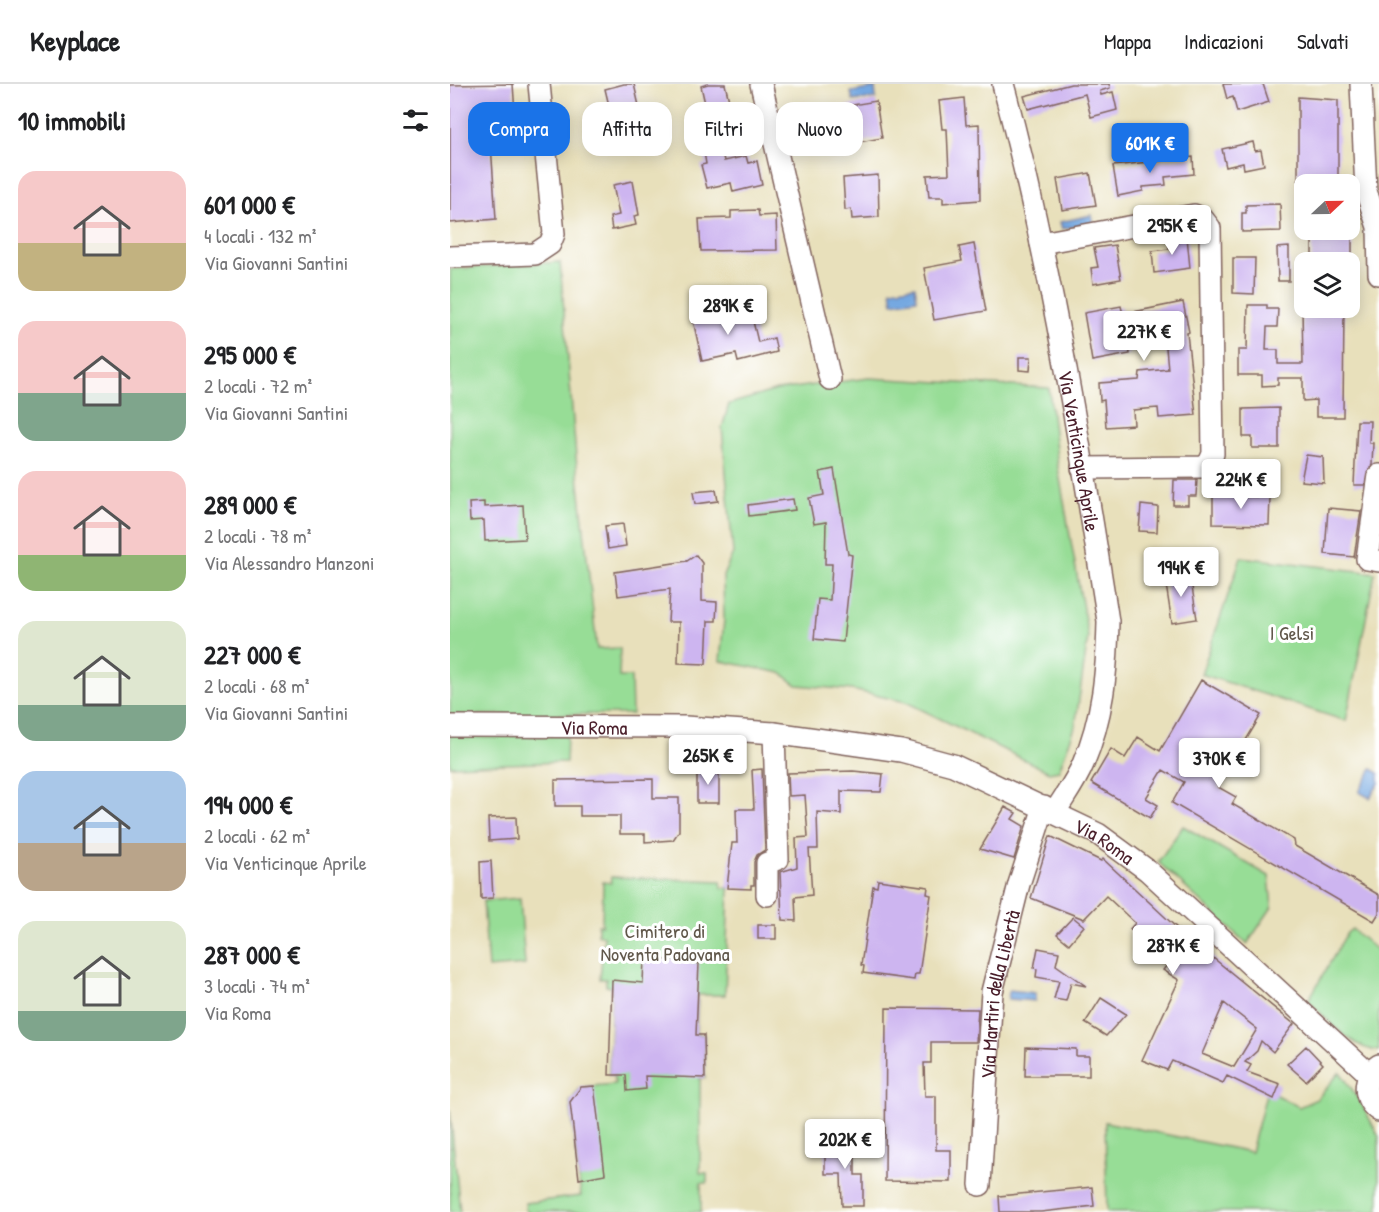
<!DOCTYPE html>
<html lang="it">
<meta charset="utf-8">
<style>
body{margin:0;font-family:"Patrick Hand",sans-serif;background:#f6f6f6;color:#202124;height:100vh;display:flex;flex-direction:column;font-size:22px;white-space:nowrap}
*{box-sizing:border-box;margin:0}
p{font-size:20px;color:#757577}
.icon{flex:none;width:33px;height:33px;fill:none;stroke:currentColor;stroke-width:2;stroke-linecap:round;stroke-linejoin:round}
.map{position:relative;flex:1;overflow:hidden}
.details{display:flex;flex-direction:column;background:#fff;width:450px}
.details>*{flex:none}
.banner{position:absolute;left:18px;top:18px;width:570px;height:54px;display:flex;gap:12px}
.needle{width:39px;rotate:68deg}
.buttons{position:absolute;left:844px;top:90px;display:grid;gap:12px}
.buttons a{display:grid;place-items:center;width:66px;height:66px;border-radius:12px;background:#fff;box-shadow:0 3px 15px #0003;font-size:30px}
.price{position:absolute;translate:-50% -51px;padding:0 14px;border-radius:6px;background:#fff;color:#222;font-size:20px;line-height:39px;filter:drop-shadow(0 2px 3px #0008)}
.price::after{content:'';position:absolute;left:50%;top:36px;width:18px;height:14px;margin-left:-9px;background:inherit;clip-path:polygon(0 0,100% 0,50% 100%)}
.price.selected{background:#1a73e8;color:#fff}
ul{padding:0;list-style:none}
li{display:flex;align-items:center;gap:18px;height:150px;padding:0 18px}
li span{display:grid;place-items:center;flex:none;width:168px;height:120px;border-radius:18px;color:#555}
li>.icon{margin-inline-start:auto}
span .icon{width:72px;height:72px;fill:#fffc;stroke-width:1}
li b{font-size:26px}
h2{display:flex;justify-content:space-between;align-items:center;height:72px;padding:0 18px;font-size:26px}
.tag{padding:0 21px;border-radius:18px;background:#fff;box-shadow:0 3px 15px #0003;font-size:21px;line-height:54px}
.tag.selected{background:#1a73e8;color:#fff}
header{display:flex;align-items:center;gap:36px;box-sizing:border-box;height:84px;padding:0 30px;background:#fff;border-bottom:2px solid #e0e0e0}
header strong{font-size:28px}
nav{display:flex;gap:33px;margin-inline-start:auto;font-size:21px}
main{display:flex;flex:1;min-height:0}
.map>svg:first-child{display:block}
</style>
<header>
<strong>Keyplace</strong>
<nav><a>Mappa</a><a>Indicazioni</a><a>Salvati</a></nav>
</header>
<main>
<section class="details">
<h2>10 immobili<svg class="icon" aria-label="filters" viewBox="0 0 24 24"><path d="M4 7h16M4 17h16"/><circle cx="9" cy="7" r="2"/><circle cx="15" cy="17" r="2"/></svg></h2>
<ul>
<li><span style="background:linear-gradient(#f6c9c9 60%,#c2b280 0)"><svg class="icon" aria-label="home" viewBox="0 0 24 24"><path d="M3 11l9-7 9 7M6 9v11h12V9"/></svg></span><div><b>601 000 €</b><p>4 locali · 132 m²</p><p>Via Giovanni Santini</p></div></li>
<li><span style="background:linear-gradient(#f6c9c9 60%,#7fa58c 0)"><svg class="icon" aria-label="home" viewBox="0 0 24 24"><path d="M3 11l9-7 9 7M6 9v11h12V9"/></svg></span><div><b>295 000 €</b><p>2 locali · 72 m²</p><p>Via Giovanni Santini</p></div></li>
<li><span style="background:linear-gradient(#f6c9c9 70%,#8fb573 0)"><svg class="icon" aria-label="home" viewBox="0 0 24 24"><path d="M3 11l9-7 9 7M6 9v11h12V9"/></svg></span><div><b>289 000 €</b><p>2 locali · 78 m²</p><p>Via Alessandro Manzoni</p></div></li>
<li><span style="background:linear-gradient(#dfe7d0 70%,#7fa58c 0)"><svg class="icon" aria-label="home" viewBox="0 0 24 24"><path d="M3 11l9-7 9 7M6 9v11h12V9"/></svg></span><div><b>227 000 €</b><p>2 locali · 68 m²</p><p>Via Giovanni Santini</p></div></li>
<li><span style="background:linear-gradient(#a9c7e8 60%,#b9a48a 0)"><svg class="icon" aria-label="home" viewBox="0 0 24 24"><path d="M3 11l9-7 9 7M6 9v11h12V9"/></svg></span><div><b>194 000 €</b><p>2 locali · 62 m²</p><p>Via Venticinque Aprile</p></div></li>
<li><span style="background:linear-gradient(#dfe7d0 75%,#7fa58c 0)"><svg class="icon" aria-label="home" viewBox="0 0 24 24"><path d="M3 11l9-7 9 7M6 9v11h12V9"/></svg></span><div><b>287 000 €</b><p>3 locali · 74 m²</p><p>Via Roma</p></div></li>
</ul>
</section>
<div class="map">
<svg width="929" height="1128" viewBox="0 0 929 1128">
<rect width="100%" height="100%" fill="#fff"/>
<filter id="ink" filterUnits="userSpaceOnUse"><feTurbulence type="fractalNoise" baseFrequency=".0167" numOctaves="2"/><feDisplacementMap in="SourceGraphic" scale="12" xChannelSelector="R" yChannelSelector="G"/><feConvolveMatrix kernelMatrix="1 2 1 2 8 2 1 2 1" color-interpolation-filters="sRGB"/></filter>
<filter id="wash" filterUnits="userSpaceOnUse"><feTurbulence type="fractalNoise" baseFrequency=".008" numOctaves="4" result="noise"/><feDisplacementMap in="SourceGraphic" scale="24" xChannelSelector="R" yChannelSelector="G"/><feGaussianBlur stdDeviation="1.35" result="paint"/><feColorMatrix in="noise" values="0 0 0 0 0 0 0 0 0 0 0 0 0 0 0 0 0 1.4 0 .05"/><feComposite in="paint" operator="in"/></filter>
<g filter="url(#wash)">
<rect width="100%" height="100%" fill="#e8e0bb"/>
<!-- green -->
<path fill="#97dd96" stroke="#707e60" stroke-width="1.5" d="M 110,178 L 126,373 L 147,565 L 170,564 L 169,593 L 181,593 L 182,630 L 0,631 L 0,185 Z
M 419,294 L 599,304 L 608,384 L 638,553 L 625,643 L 609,686 L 599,688 L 456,618 L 402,606 L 347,601 L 331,589 L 270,577 L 274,536 L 273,492 L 283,469 L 272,344 L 279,320 L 327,306 Z
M 791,473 L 925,489 L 896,637 L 751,590 Z
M 0,650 L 117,652 L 116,678 L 0,682 Z
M 733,742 L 819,792 L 822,823 L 797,860 L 708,778 Z
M 161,793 L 271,797 L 272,804 L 279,804 L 275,911 L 248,911 L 246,950 L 254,951 L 255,994 L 250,994 L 250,1089 L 257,1089 L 257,1099 L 251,1099 L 251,1128 L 76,1128 L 75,1119 L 131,1112 L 120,1018 L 131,1003 L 165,1000 L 164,991 L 159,991 L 162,903 L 156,902 L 156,895 L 150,895 L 154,852 L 148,851 L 148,841 L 152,841 L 153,798 L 161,799 Z
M 70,814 L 75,881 L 38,884 L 33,817 Z
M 902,845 L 929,868 L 929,967 C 901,965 878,935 858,917 L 897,849 Z
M 890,988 L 910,1017 L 929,1053 L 929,1128 L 657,1128 L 655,1038 L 801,1068 L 817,1006 L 849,1023 L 867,1015 Z
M 0,1026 L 10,1128 L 0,1128 Z"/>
<!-- water -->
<path fill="#75a8e1" stroke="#606486" stroke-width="1.5" d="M 425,4 L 426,14 L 403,17 L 401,8 Z
M 642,131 L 643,139 L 612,145 L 610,138 Z
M 465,202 L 467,215 L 443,219 L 441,206 Z
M 922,685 L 929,689 L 929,699 L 920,714 L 909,708 Z
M 559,906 L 585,909 L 585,917 L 558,915 Z"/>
<g id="blocks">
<!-- building -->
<path fill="#cdb5f0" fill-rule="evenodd" d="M 63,0 L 66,43 L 40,45 L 46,135 L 0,139 L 0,1 Z
M 174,0 L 184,0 L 195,48 L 167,55 L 155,5 Z
M 258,0 L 275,0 L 281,25 L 285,24 L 288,36 L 260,42 L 251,2 Z
M 621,0 L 659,0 L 660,4 L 650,7 L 651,11 L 663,8 L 667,26 L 641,33 L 635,10 L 578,25 L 574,12 Z
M 773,0 L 813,0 L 819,18 L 787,28 L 783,13 L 777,15 Z
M 848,13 L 888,16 L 888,100 L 848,100 Z
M 514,14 L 516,41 L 529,40 L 530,116 L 493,119 L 493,113 L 479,113 L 477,91 L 499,90 L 497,45 L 492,45 L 489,17 Z
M 426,17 L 432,54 L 404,59 L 396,22 Z
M 803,58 L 805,67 L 811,66 L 814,81 L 794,85 L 793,79 L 776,83 L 772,65 Z
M 271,64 L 274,77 L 296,72 L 298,79 L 307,77 L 312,101 L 283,108 L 281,99 L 257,104 L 251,81 L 256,80 L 254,68 Z
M 743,73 L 744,90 L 715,93 L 716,101 L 693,103 L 693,107 L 668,112 L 663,82 Z
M 640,89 L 646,121 L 612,126 L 607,95 Z
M 428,91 L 429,133 L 402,135 L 401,125 L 395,126 L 393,94 Z
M 183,97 L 189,131 L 184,132 L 186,141 L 162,146 L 160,133 L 169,131 L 163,101 Z
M 830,120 L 831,147 L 792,148 L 792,129 L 796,129 L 796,121 Z
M 308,126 L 309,132 L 326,131 L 327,166 L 251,167 L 249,135 L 281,134 L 281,127 Z
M 737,153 L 740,184 L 704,189 L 702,167 L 719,165 L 718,155 Z
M 862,154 L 902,154 L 902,178 L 862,178 Z
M 524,160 L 536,227 L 484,236 L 474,184 L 512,177 L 509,163 Z
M 665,161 L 671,195 L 643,200 L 641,184 L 648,183 L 644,164 Z
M 839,163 L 839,197 L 828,197 L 827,164 Z
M 783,174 L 805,174 L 804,210 L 783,209 Z
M 733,218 L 739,248 L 737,249 L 746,331 L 709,334 L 708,324 L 683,326 L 684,341 L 656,343 L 654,316 L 650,317 L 649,299 L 689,296 L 690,288 L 718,285 L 715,253 L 679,261 L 680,270 L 642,277 L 634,229 L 671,222 L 673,230 Z
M 275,220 L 279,237 L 302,233 L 308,258 L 324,254 L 327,268 L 288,278 L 286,270 L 252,277 L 241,227 Z
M 798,221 L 817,221 L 817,225 L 828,225 L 827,243 L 817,243 L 816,266 L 828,266 L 828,280 L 853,280 L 852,224 L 894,224 L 893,333 L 866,333 L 866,316 L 853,317 L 853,294 L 828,294 L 828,301 L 812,302 L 812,291 L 788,291 L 788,266 L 797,266 Z
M 569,273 L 581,273 L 580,287 L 569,286 Z
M 829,324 L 829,364 L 802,364 L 802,353 L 793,353 L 793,325 Z
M 907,337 L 920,337 L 919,359 L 923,359 L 922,381 L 917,389 L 915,401 L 904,401 Z
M 856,371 L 873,373 L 874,399 L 851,397 Z
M 384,385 L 398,470 L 402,471 L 393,558 L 364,555 L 368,515 L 380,516 L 382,480 L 375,480 L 376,438 L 364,440 L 359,414 L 374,411 L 370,388 Z
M 724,396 L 747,396 L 746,412 L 738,412 L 738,421 L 723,421 Z
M 266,406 L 268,417 L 245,420 L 243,408 Z
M 763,412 L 820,413 L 819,441 L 763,440 Z
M 343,415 L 345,426 L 299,432 L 298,421 Z
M 34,418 L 34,423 L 73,421 L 75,455 L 35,457 L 34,436 L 20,437 L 19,419 Z
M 691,421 L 708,423 L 707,448 L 689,447 Z
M 878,424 L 911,427 L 904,473 L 875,470 Z
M 173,440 L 176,462 L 158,465 L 155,442 Z
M 246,471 L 252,479 L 252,517 L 267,518 L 266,537 L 258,537 L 256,580 L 228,579 L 229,538 L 218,538 L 220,505 L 168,512 L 165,488 L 237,477 Z
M 740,490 L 747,535 L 722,539 L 715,494 Z
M 751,596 L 811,631 L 768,703 L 786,713 L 782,720 L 844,756 L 845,762 L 929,811 L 929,829 L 924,837 L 722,719 L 734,698 L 713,686 L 696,714 L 708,721 L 700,734 L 641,699 L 661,665 L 675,674 L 688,653 L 710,667 Z
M 247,685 L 269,685 L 269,719 L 247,719 Z
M 312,685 L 315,766 L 307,771 L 304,778 L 304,801 L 301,801 L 301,805 L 277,804 L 282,759 L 287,759 L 286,725 L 304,725 L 302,686 Z
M 403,687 L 433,690 L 431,708 L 391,707 L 391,730 L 367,728 L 368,765 L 359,765 L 362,811 L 345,813 L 346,837 L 332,836 L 330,788 L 347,783 L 346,754 L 358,753 L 355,711 L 339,712 L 338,689 Z
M 203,695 L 203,714 L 229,714 L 229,747 L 223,756 L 195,758 L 195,750 L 170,750 L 170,732 L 130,732 L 130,722 L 105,722 L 105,696 Z
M 555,723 L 566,729 L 562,735 L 574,742 L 564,775 L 530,765 Z
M 66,733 L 67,755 L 39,757 L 38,734 Z
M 600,752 L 651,777 L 653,775 L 729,846 L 844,940 L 823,968 L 811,957 L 807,967 L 795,978 L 801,981 L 797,988 L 830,1000 L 824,1015 L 777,992 L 773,999 L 722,977 L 717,986 L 692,976 L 729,896 L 713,886 L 718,880 L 680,845 L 685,839 L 656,812 L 634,835 L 581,814 ZM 774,919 L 807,945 L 784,983 L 752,970 Z
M 41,777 L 43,814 L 31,815 L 30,778 Z
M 428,796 L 478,803 L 477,810 L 481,811 L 469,890 L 465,890 L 464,896 L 413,889 L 414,882 L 411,881 L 423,802 L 427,803 Z
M 623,833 L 634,842 L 619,860 L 607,850 Z
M 308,841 L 326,841 L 326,855 L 308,855 Z
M 588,864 L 609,868 L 606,881 L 636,902 L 621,899 L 616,917 L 604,915 L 609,897 L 586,893 L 587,885 L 584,884 Z
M 229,873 L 240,879 L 249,879 L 246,951 L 254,951 L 255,994 L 195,992 L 196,1005 L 177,1007 L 176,991 L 159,991 L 162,896 L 193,899 L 194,874 L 218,876 Z
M 651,914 L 676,930 L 656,952 L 635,939 Z
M 436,924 L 528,925 L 526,958 L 481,958 L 481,979 L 474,979 L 475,1012 L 486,1012 L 486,1066 L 501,1066 L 501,1098 L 435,1097 Z
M 856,962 L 873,980 L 856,997 L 837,980 Z
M 576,963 L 626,965 L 626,972 L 639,972 L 639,992 L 575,992 Z
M 144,1002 L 155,1090 L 129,1095 L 120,1018 L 131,1003 Z
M 375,1055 L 405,1056 L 405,1091 L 413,1091 L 413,1122 L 392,1122 L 391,1090 L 375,1090 Z
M 642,1103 L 644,1122 L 591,1128 L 550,1128 L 549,1112 Z"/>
</g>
</g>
<g filter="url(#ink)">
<use href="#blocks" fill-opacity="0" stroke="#81635d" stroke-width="1.5"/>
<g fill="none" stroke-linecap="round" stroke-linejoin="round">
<defs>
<g id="minor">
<path d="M 311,0 L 380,295"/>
<path id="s1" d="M 553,0 C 600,176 630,358 658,537 C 657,588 653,633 633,680 C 626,697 614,713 605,728"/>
<path d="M 911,0 L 916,107 L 928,143 L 929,190"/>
<path d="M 591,159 L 744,131 L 753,135 L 760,144 L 763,370 L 759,379 L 753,383 L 632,384"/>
<path d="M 0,173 L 85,170 L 100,160 L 104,150 L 89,0"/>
<path d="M 929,391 L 917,475 L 929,477"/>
<path id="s2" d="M 0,642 L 235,643 L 324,649 L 451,667 L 503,681 L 648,750 L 697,786 L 919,990"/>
<path d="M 317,811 L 317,779 L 328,775 L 324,649"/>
<path d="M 929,981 C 912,992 912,1015 929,1027"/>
<path id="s3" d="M 530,1101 L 542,908 L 569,800 L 594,723"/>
</g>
</defs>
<!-- minor casing -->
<use href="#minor" stroke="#81635d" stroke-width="24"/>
<!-- minor -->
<use href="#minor" stroke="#fff" stroke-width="21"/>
</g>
</g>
<g text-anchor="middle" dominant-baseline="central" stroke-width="6" stroke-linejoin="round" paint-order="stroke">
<!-- street labels -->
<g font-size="20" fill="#4a1f2b" stroke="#fff">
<text stroke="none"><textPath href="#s1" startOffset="375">Via Venticinque Aprile</textPath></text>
<text stroke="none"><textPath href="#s2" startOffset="144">Via Roma</textPath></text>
<text stroke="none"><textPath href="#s2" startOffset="676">Via Roma</textPath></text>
<text stroke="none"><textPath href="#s3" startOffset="192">Via Martiri della Libertà</textPath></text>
</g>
<!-- park labels -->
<g font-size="20" fill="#61584b" stroke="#fff">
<text x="842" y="548">I Gelsi</text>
<text x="215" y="846">Cimitero di<tspan x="215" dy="23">Noventa Padovana</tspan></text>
</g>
</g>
</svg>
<div class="buttons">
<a><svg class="needle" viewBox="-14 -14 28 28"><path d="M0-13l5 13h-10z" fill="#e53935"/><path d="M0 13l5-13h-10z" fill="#757577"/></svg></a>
<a><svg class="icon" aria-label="layers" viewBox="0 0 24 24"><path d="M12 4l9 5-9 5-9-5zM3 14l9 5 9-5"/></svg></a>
</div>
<b class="price selected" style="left:700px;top:90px">601K €</b>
<b class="price" style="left:722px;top:172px">295K €</b>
<b class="price" style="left:278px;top:252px">289K €</b>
<b class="price" style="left:694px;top:278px">227K €</b>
<b class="price" style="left:791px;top:426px">224K €</b>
<b class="price" style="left:731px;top:514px">194K €</b>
<b class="price" style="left:258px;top:702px">265K €</b>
<b class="price" style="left:769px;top:705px">370K €</b>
<b class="price" style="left:723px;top:892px">287K €</b>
<b class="price" style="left:395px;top:1086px">202K €</b>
<div class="banner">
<a class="tag selected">Compra</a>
<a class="tag">Affitta</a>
<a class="tag">Filtri</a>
<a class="tag">Nuovo</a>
</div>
</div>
</main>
